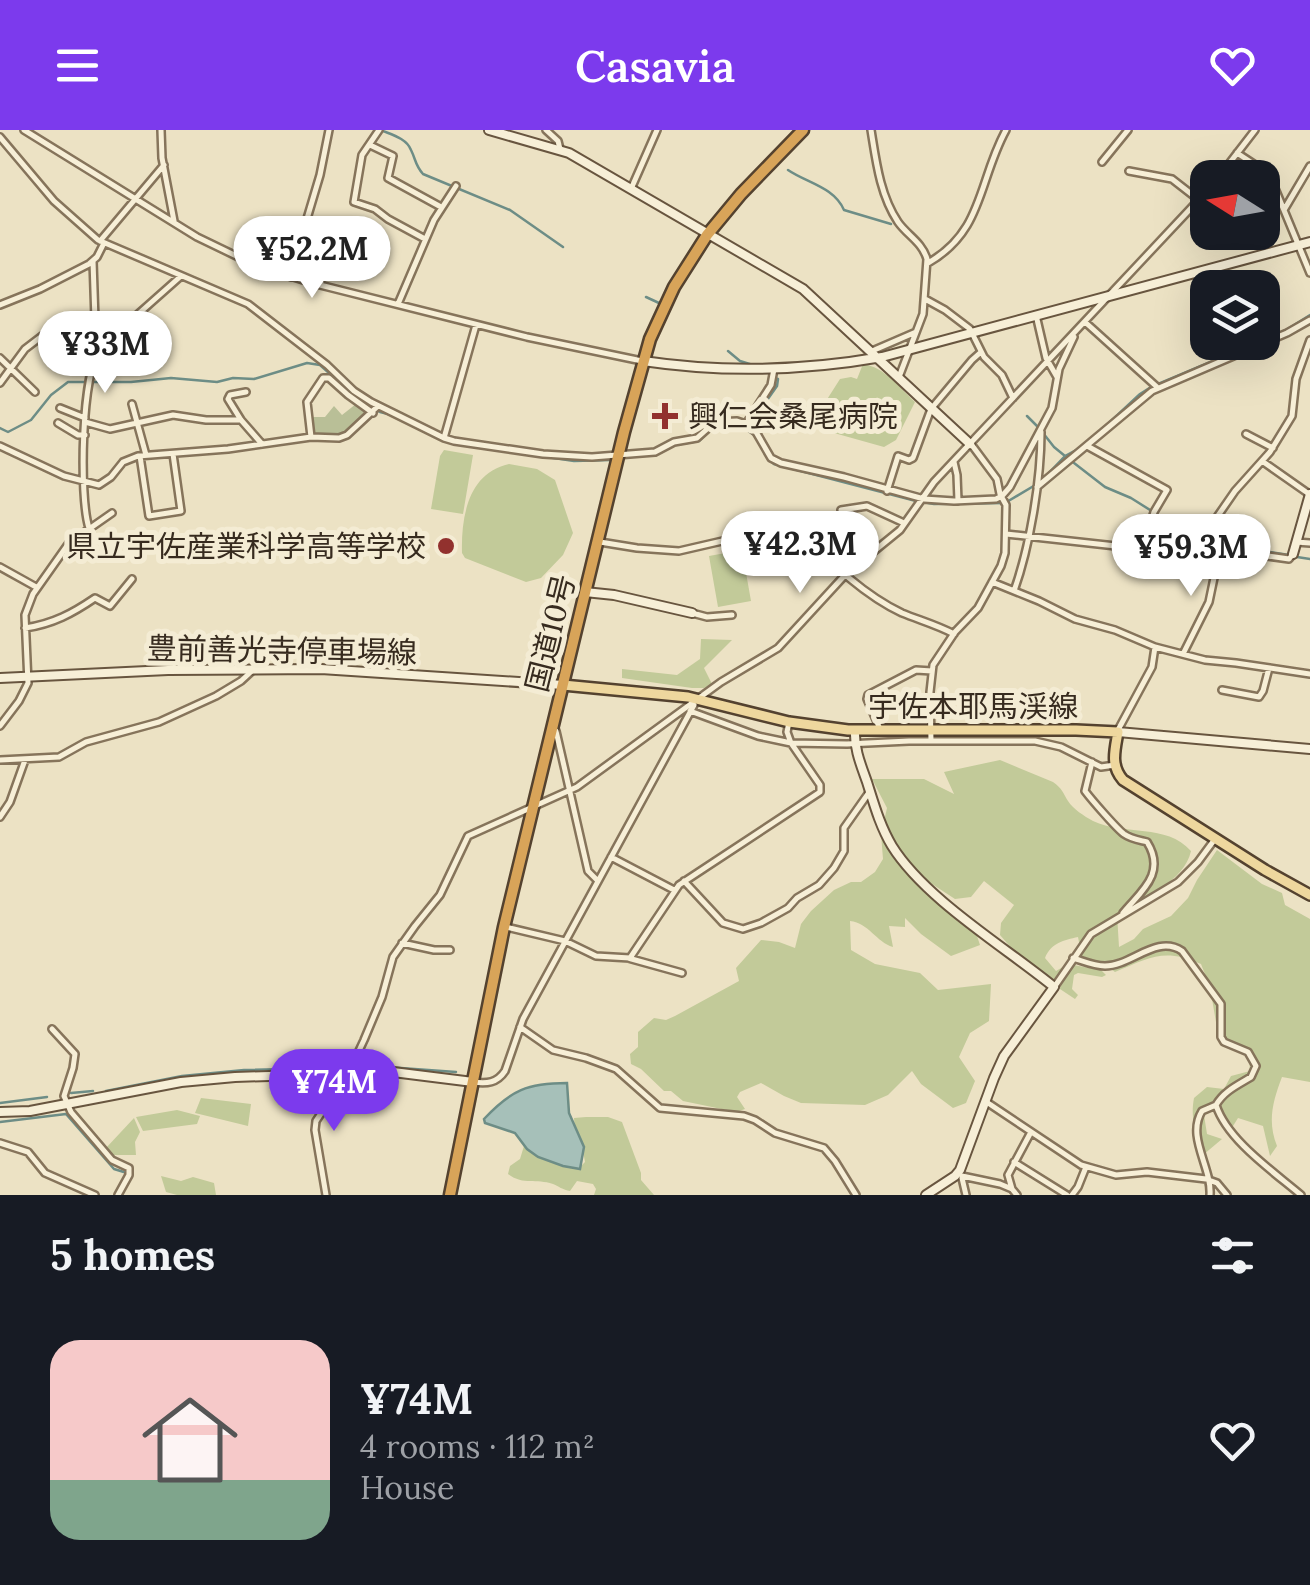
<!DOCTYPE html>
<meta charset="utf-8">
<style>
body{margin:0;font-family:Lora,"Noto Sans JP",serif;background:#242831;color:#f1f3f6;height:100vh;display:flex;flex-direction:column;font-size:38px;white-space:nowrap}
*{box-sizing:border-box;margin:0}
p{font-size:32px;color:#9ea1a6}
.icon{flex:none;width:55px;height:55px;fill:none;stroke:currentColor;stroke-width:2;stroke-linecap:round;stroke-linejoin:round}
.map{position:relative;height:1065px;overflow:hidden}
.panel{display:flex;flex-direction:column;background:#171b24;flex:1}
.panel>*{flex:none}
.needle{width:65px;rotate:281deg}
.controls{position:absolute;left:1190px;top:30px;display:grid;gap:20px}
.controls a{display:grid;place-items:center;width:90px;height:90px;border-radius:20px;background:#171b24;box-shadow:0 10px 40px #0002;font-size:50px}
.price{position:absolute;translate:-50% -85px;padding:0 22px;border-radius:35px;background:#fff;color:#222;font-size:32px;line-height:65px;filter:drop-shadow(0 2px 5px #0008)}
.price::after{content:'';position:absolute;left:50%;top:60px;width:30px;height:22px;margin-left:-15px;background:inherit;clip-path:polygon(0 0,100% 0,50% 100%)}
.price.selected{background:#7c3aed;color:#fff}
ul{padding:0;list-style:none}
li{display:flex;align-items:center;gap:30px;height:250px;padding:0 50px}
li span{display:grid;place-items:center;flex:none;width:280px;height:200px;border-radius:30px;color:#555}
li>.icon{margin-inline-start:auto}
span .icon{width:120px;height:120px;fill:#fffc;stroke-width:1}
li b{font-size:42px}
h2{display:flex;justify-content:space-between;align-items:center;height:120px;padding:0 50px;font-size:42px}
header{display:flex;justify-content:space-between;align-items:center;height:130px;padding:0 50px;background:#7c3aed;color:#fff;font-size:45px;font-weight:600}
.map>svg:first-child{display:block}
</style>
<header><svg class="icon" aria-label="menu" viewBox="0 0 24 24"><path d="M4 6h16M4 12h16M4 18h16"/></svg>Casavia<svg class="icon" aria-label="heart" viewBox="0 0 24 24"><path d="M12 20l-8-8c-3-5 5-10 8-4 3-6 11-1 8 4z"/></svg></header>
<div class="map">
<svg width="1310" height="1065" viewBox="0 0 1310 1065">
<rect width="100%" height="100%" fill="#ece2c4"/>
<!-- green -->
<path fill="#c2ca99" d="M 863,234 C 884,237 899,257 915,272 L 896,310 L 884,317 L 834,303 L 812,293 L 840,249 L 851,247 L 857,249 Z
M 444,320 L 473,325 L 463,384 L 431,379 L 440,326 Z
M 509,334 L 537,339 L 555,350 L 573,403 L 563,425 L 541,448 L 526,452 L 465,428 L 462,423 C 461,387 468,343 509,334 Z
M 742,420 L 751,471 L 718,477 L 709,426 Z
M 701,509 L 732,510 L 704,538 L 712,554 L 704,558 L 692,558 L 622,548 L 622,539 L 677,545 L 700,529 Z
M 1000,630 L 1053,652 C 1062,658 1063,663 1068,671 C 1073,679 1084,686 1093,691 C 1125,706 1166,693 1191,721 C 1184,752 1143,768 1117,784 L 1119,817 L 1134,809 L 1143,799 L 1171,786 L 1188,768 L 1197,750 L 1217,720 L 1262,754 L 1282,763 L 1285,775 L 1310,789 L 1310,952 L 1282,947 C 1273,971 1267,991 1277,1016 L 1270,1026 L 1263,996 L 1238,988 L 1233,996 L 1224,990 L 1217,977 L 1204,985 L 1207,1004 L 1222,1009 L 1203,1025 C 1196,1005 1190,989 1194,968 L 1207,957 L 1224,959 L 1231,946 L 1250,941 L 1249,927 L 1229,913 L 1217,898 L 1210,857 L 1201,834 C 1164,818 1151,827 1115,842 L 1111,839 L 1110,831 L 1092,832 L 1082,828 L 1078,807 C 1064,810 1051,813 1045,828 L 1056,841 L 1068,834 L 1101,840 L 1106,845 L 1102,847 L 1078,843 L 1074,845 L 1072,859 L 1078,865 L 1075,869 L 1060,859 L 1057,849 L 1052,850 L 1026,835 L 1000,805 L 1001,793 L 1014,775 L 984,751 L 971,767 L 955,769 L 929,752 L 977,806 L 980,815 L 951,826 L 921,804 L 905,788 L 905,797 L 889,796 L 893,817 C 876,812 869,793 850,791 L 851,820 L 875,834 L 920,843 L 938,860 L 991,854 L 989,891 L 970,903 L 959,927 L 975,951 L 966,973 L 953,978 L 921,954 L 912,941 L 888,965 L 865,975 L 801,973 L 784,966 L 761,953 L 740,962 L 737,967 L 745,979 L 736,982 L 683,971 L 671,961 L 664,961 L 641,939 L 631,934 L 630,924 L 638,917 L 638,902 L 654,888 L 666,890 L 675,886 L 739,851 L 736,838 L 761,810 L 779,812 L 795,818 L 801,794 L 811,781 L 834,760 L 851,752 L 861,752 L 875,742 L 883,729 L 881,704 L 887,678 L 872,649 L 924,649 L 954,664 L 944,642 Z
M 201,968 L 251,974 L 248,996 L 195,983 Z
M 177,980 L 200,986 L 197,994 L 143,1001 L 136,987 Z
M 586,987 L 608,987 L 622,992 L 641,1043 L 641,1050 L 654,1065 L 594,1065 L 596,1059 L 593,1054 L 577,1051 L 570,1061 C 563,1060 558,1056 553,1054 C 536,1048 524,1056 508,1044 L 510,1036 L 520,1029 L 524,1016 L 562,1035 L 578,1039 L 585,1032 C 583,1016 574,1004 574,988 Z
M 134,988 L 140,1002 L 135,1012 L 136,1025 L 112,1025 L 106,1018 Z
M 161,1046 L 181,1051 L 193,1047 L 214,1053 L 216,1065 L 177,1065 L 166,1062 Z"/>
<!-- cemetery -->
<path fill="#b9bf97" d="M 356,274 L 368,283 L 368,286 L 341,305 L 313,305 L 313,287 L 325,287 L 334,276 L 342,285 Z"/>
<!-- water -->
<path fill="#a6c0b9" stroke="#6d8d86" stroke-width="2.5" d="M 567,953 L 569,983 L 584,1017 L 580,1039 L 563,1036 L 538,1027 L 527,1019 L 515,1003 L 485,993 L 484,989 C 511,960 528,953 567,953 Z"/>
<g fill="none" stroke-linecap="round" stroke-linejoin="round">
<!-- stream -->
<path stroke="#6d8d86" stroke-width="2.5" d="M 383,1 C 393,5 407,9 411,20 C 416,30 415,35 423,44 L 510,80 L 563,117
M 788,40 C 807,53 834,57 844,80 L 891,94
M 646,167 L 659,173
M 1262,210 L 1286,200 L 1310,185
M 728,221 L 740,231 L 756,236
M 1027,286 L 1038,297
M 751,293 L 777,256 L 778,249 L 775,248
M 730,294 L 742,296 L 754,305
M 0,298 L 8,302 L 31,290 L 51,265 L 68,252 L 131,252 L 171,248 L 217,252 L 233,248 L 254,249 L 307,233 L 320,235 L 356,267 L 380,282 L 392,285
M 1043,303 L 1054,317 L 1065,326 L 1078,319
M 1096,305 L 1140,264 L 1151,257 L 1258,212
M 459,314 L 574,331 L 611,330
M 764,320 L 767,327 L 774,334 L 916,371 L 934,374 L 1005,373 L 1037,354
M 654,324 L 675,315 L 699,311 L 714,296 L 722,294
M 1043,349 L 1065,326 L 1105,357 L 1131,368 L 1158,385 L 1189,395 L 1205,396 L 1223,409 L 1257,420 L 1289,425
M 1297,427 L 1310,429
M 106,961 L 182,946 L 244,940 L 387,937 L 456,942
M 71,963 L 93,961
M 0,973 L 47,967
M 0,992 L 66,984 L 114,1039 L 127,1043"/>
<defs>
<path id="street" d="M 24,0 L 197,107 L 255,135 L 316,154 L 527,207 L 642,231
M 161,0 L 162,28 L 174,91
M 379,0 L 362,25 L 354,72 L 375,79 L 388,89 L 425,109
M 546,0 L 558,11 L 560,19
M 871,0 C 876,31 880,65 898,92 C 907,105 922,112 927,129 L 923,184 L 899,247
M 0,7 L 54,71 L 98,110 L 248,174 L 327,235 L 354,261 L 371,272 L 444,308 L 454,311 L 543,324 L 592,327 L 655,322 L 674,312 L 697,308 L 715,292 L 737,291 L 746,294 L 756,302 L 771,328 L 781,333 L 844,347 L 924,369 L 954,371 L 996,369 L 1002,366 L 1010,357 L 1052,278 L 1059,239 L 1074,207
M 370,15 L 393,26 L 388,48 L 441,77
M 1237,23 L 1269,44 L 1310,143
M 1102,32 L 1128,0
M 1129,41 L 1172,49 L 1199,70
M 1218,48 L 1255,0
M 631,59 L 657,0
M 1284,80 L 1310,36
M 100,111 L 164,35
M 93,131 L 96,220
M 928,133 C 984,101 978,51 1006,0
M 306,143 L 306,92 L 320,45 L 329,0
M 291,147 L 294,142 C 305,141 315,144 321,153
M 925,169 L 945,180 L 970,199 L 984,227 L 1002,245 L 1013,268
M 398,174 L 434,90 L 456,56
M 0,175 L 40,159 L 89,134 L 97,127 L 104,113
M 1036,185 L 1046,228 L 1057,247
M 1085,192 L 1157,257
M 872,221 L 916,202
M 0,228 L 35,262
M 0,253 L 25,219 L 42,206 L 98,187 L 133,186
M 246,262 L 230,265 L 228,269 L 241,290 L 262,314
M 132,274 L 146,325
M 60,278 L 85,288
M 931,279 L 972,230 L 981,222
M 85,292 L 110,299 L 173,285 L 206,290 L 241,290
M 58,293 L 78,305 L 85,305
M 746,294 L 771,255 L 774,239
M 1246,304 L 1273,318
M 311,307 L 307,272 L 323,248 L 329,248 L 348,265 L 373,283
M 444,308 L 476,195
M 0,316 L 64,346 L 99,355 L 111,347 L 123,332 L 138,326 L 228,319 L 311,307 L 339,308 L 347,305 L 378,276
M 1089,317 L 1167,360 L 1154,382 L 1143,419
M 140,326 L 149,386 L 181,381 L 173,324
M 1262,331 L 1309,364
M 954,332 L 957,345 L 958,371
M 1037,357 L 1152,261 L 1287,203 L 1310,190
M 887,361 L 898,326 L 909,330 L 913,328 L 931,279
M 841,380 L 867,376 L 904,393
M 89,398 C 79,367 81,241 101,217 L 181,146
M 805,403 C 828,433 868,467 902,483 C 919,490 937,495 954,504
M 1006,404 L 1143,419 L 1203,417 L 1289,429 L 1293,424
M 600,412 L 637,418 L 679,421 L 731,409 L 791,404 L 851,392
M 1296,412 L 1310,413
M 1197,416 L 1235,361 L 1270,322 L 1292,286 L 1296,249 L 1310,210
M 0,437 L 36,457
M 992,452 L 1039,471 L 1075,489 L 1115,500 L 1155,517 L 1205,530 L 1236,533 L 1310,544
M 1014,461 C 1030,416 1041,350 1041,302
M 692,483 L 707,487 L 732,485
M 25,498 C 53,494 73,483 95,468 L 110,476 L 132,449
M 1183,524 L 1209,472 L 1220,419
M 1222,560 L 1259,567 L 1263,561 L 1269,538
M 690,581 L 758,606 L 791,613 L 847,614 L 909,611 L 1035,611 L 1061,617 L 1101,637 L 1115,635
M 0,596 L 19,571 L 28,553 L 25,485 L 33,464 L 69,413 L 112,383
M 880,599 L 867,569 L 868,565 L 916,540 L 932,541
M 1118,600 L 1152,537 L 1155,517
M 556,601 L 588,741 L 598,751
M 931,611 L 930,562 L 933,535 L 955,502 L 978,478 L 1001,436 L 1005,423 L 1006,375 L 1000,364 L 997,349 L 971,314
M 0,630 L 59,627 L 86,612 L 159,592 L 216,566 L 241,551 L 254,539
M 1092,632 L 1085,661 C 1091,669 1116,698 1124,704 C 1131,709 1139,710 1147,712 C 1167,744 1140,762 1123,783
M 0,687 L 10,672 L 25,630
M 611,727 L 674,760
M 684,751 L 723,793 L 743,799 L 761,793 L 788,778 L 797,768 L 819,755 L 834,738 L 844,721 L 844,698 L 870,661
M 506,797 L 565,811 L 596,826 L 630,828 L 679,755 L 820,662 L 820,655 L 791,613 L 787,602 L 789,592
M 402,813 L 434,820 L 450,820
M 628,828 L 682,843
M 1073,828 C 1083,831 1094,836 1105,836 C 1131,836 1157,804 1182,821 L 1221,874 L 1221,907 L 1224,912 L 1248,922 L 1256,936 L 1251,947 C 1238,955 1224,961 1216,975 C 1227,1010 1274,1042 1301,1065
M 1055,856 L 1091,804 L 1178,752 L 1198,732 L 1215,709
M 520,897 L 553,920 L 586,928 L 616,939 L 660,978 L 744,986 L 755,990 L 775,1003 L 824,1018 L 835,1031 L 856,1065
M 52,899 L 75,924 L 73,938 L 64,966 L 71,982 L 112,1030 L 129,1038 L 129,1045 L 118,1065
M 473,952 C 487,954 497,953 505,941 L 523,889 L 694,575
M 985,971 L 1081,1035 L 1116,1045 L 1147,1042 L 1206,1049 L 1217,1053 L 1227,1065
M 0,1013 L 28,1022 L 45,1043 L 95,1065
M 1014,1032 L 1067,1065
M 962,1046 L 1000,1054 L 1012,1059
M 962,1048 L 966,1065
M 326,1065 L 315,1000 L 316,991 L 350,940 L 364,910 L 382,867 L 393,827 L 415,796 L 440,765 L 468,706 L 577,657 L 721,552 L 778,518 L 846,444 L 900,400 L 934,352 L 1208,60
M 1017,1065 L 1012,1059 L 1008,1045 L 1031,1002
M 1072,1065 L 1078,1057 L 1086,1037
M 1210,1065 C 1212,1037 1186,1007 1202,981 L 1216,975"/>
<path id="secondary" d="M 489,0 L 569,23 L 803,159 L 970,314
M 643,231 C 723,243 802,241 882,227 L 1310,112
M 1293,424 L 1310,364
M 585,462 L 614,465 L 692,483
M 0,548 L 168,540 L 321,539 L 563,555
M 855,600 C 854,619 861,635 867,652 C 874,674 880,696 892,716 C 925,769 1005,817 1054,857 L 1004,926 L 994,948 L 960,1040 L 955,1046 L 926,1065
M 1118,602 L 1310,619
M 0,982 L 30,981 L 181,952 L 235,947 L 393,942 L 473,952"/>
<path id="primary" d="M 563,555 L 688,567 L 789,592 L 848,600 L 1076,600 L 1118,602 C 1115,620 1110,635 1123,650 L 1265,740 L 1310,765"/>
<path id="highway" d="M 450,1065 L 504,797 L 624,302 L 650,209 L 674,157 L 707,105 L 741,64 L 803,0"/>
</defs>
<!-- street casing -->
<use href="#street" stroke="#86745b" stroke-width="10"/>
<!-- secondary casing -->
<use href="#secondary" stroke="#68553f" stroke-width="12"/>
<!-- primary casing -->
<use href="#primary" stroke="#54422f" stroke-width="14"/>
<!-- highway casing -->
<use href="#highway" stroke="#54422f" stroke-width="15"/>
<!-- street -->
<use href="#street" stroke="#f7efd7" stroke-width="5"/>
<!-- secondary -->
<use href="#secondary" stroke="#f7efd7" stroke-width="8"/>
<!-- primary -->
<use href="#primary" stroke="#eed79e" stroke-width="9"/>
<!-- highway -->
<use href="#highway" stroke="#d8a459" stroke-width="10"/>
</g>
<!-- markers -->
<g fill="#92312e" stroke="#f4ecd4" stroke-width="4">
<path d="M660 271h10v10h10v10h-10v10h-10v-10h-10v-10h10z"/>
<circle cx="446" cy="416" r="10"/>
</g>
<g text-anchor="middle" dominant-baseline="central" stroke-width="10" stroke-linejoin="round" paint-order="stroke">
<!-- poi labels -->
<g font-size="30" fill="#372b1f" stroke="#f4ecd4" text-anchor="start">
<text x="688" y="286">興仁会桑尾病院</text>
<text x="426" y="416" text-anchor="end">県立宇佐産業科学高等学校</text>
</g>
<!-- street labels -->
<g font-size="30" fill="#372b1f" stroke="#f4ecd4">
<text transform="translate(550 503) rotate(-76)">国道10号</text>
<text transform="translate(282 520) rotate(1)">豊前善光寺停車場線</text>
<text x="973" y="576">宇佐本耶馬渓線</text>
</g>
</g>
</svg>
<div class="controls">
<a><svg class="needle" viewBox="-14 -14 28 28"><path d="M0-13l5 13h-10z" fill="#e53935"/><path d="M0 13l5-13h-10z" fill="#9ea1a6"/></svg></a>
<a><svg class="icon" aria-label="layers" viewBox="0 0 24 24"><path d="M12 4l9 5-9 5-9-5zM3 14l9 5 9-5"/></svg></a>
</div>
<b class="price" style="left:312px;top:171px">¥52.2M</b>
<b class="price" style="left:105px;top:266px">¥33M</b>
<b class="price" style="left:800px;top:466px">¥42.3M</b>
<b class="price" style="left:1191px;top:469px">¥59.3M</b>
<b class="price selected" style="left:334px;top:1004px">¥74M</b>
</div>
<section class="panel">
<h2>5 homes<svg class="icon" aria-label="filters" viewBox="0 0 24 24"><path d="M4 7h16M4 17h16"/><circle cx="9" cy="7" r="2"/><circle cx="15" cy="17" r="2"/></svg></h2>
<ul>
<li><span style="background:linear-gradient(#f6c9c9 70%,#7fa58c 0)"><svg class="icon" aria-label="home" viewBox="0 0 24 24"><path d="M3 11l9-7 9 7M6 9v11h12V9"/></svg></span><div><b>¥74M</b><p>4 rooms · 112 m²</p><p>House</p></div><svg class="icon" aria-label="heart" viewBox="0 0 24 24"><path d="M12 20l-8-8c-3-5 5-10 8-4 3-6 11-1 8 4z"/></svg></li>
</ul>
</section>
